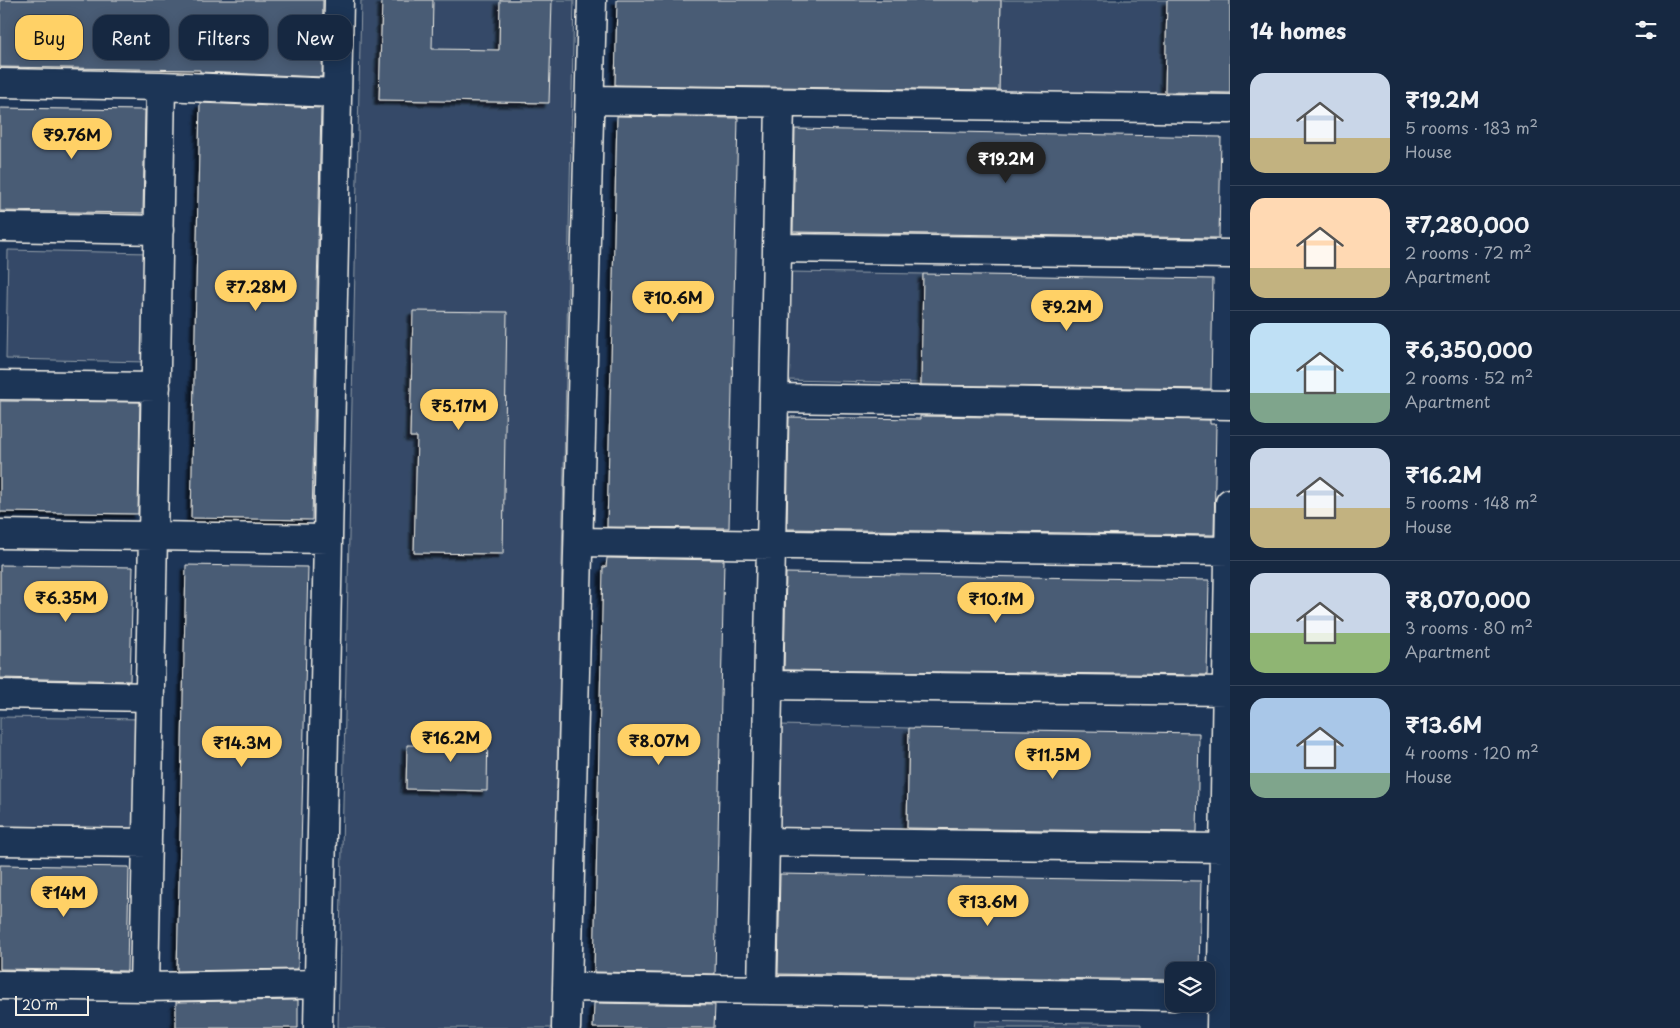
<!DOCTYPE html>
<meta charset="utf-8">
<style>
body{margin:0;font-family:"Playpen Sans",sans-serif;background:#23344c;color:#f1f3f6;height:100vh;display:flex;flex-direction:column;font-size:19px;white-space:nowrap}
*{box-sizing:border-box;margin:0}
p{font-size:16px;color:#9ea6b1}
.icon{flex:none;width:28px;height:28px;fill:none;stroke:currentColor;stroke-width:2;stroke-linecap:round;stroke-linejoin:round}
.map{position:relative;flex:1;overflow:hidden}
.sheet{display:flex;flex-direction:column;background:#162841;width:450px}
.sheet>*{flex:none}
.top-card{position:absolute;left:15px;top:15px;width:475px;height:45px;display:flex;gap:10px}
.tools{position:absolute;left:1165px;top:962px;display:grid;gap:10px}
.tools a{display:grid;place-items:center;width:50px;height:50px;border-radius:10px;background:#162841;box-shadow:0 2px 12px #0003,0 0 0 1px #35445a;font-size:25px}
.scale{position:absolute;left:15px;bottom:12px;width:74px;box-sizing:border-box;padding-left:5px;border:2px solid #f4f1e8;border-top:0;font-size:14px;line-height:18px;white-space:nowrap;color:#f4f1e8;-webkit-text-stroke:4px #1d3557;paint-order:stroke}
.price{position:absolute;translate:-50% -42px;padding:0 11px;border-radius:18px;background:#ffd166;color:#111;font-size:16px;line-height:32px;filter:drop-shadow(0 1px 2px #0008)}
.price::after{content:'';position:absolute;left:50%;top:30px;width:15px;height:11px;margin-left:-8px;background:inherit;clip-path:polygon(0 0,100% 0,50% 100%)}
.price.active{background:#222;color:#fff}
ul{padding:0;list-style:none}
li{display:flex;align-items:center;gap:15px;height:125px;padding:0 20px}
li+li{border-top:1px solid #35445a}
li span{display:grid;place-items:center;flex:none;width:140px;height:100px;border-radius:15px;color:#555}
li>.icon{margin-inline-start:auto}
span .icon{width:60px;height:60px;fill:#fffc;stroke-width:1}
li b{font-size:21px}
h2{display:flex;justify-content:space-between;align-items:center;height:60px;padding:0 20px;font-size:21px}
.chip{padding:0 18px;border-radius:15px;background:#162841;box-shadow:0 2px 12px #0003,0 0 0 1px #35445a;font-size:18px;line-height:45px}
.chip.active{background:#ffd166;color:#111}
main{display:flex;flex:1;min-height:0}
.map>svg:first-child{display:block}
</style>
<main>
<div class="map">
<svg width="1230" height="1028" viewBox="0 0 1230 1028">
<defs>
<filter id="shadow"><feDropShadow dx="-4.5" dy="4.5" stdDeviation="1" flood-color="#0009"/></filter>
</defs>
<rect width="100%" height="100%" fill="#1d3557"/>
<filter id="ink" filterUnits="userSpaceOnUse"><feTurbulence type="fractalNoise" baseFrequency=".02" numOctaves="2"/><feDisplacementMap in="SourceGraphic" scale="10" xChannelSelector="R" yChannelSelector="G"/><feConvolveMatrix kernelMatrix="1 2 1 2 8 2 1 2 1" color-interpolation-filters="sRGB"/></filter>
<g filter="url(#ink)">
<!-- park -->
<path fill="#354a67" stroke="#949ea8" d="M 361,0 L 574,0 L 552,1028 L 338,1028 Z
M 1001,0 L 1167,0 L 1165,95 L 999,92 Z
M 8,250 L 149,253 L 147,362 L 6,359 Z
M 788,272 L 923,274 L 921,383 L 786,380 Z
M 0,717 L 142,719 L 139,828 L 0,826 Z
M 780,725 L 909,728 L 907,836 L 778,834 Z
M 975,1021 L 1141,1024 L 1141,1028 L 974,1028 Z"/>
<!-- building -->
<path fill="#485b74" stroke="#f4f1e8" filter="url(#shadow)" d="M 0,0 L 323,0 L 322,77 L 200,72 L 200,70 L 0,67 Z
M 382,0 L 433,0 L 432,49 L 499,50 L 500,0 L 552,0 L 549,103 L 379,100 Z
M 617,0 L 1001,0 L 999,90 L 615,85 Z
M 1167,0 L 1230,0 L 1230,93 L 1165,92 Z
M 200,103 L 321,108 L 312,520 L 191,518 Z
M 0,108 L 145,110 L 143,213 L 0,211 Z
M 617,116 L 738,118 L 729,528 L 607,527 Z
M 795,129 L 1221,137 L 1219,238 L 793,232 Z
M 923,274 L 1213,279 L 1211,389 L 921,385 Z
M 413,311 L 507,312 L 503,554 L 414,553 L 417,437 L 410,437 Z
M 0,401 L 140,402 L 138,514 L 0,512 Z
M 920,416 L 1210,420 L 1210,424 L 1216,424 L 1214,535 L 787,529 L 789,417 L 920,419 Z
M 607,558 L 724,560 L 715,974 L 594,972 L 603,567 L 606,567 Z
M 0,565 L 133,567 L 130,681 L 0,678 Z
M 186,565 L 308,567 L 298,969 L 177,971 Z
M 786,573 L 1209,580 L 1207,675 L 784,670 Z
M 455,725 L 488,725 L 487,791 L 406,789 L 407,745 L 455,746 Z
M 909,728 L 1199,733 L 1197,832 L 907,828 Z
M 0,865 L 129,867 L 127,971 L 0,969 Z
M 780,874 L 1201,881 L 1199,971 L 1174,971 L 1174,980 L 778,974 Z
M 298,1000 L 298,1028 L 176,1028 L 176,1002 Z
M 594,1003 L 715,1005 L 714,1028 L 593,1028 Z"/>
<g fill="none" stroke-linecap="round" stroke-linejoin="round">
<defs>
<path id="minor" d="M 0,83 L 161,86
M 590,100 L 1230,109
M 0,227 L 159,230
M 777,248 L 1230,254
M 0,385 L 156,387
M 774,398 L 1230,405
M 0,534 L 153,536 L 161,86 L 337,93
M 579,542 L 1229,551
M 768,685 L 1226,691
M 0,694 L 150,697
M 0,841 L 147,843
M 765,842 L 1224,848
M 319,984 L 144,987 L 153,536 L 328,539
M 0,985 L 144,987
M 567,987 L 1174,996
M 762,990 L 780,103
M 318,1028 L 339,0
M 566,1028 L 592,0
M 1221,1028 L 1230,503"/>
</defs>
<!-- minor casing -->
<use href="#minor" stroke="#f4f1e8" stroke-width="31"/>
<!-- minor -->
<use href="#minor" stroke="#1d3557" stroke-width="28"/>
</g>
</g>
</svg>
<div class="tools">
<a><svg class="icon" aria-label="layers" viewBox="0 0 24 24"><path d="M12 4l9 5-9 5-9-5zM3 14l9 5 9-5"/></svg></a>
</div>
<div class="scale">20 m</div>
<b class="price" style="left:72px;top:160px">₹9.76M</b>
<b class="price active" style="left:1006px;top:184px">₹19.2M</b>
<b class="price" style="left:256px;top:312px">₹7.28M</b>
<b class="price" style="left:673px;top:323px">₹10.6M</b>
<b class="price" style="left:1067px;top:332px">₹9.2M</b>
<b class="price" style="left:459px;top:431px">₹5.17M</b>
<b class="price" style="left:66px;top:623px">₹6.35M</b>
<b class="price" style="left:996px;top:624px">₹10.1M</b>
<b class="price" style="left:451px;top:763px">₹16.2M</b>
<b class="price" style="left:659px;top:766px">₹8.07M</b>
<b class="price" style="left:242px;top:768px">₹14.3M</b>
<b class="price" style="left:1053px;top:780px">₹11.5M</b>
<b class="price" style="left:64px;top:918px">₹14M</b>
<b class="price" style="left:988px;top:927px">₹13.6M</b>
<div class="top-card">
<a class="chip active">Buy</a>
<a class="chip">Rent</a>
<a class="chip">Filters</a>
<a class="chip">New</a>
</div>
</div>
<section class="sheet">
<h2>14 homes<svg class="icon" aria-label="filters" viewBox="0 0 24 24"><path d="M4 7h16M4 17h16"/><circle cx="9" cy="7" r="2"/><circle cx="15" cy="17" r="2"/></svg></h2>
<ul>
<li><span style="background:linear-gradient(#c9d6e8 65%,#c2b280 0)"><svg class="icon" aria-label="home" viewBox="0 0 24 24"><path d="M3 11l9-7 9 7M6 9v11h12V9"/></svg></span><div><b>₹19.2M</b><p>5 rooms · 183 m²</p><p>House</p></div></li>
<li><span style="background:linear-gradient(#ffd9b3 70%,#c2b280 0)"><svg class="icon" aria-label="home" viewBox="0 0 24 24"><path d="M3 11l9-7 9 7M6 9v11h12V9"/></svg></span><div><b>₹7,280,000</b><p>2 rooms · 72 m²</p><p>Apartment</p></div></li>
<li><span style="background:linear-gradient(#bfe0f5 70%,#7fa58c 0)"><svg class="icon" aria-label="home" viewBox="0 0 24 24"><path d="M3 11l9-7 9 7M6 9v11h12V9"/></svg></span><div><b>₹6,350,000</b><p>2 rooms · 52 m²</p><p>Apartment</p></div></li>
<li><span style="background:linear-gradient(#c9d6e8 60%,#c2b280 0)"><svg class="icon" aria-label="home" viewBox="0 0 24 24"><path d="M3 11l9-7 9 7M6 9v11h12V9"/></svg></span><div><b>₹16.2M</b><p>5 rooms · 148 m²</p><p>House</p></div></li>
<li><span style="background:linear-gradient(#c9d6e8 60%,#8fb573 0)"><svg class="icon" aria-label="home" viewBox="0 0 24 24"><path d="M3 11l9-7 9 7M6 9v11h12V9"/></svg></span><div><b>₹8,070,000</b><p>3 rooms · 80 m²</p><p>Apartment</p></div></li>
<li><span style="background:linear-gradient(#a9c7e8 75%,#7fa58c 0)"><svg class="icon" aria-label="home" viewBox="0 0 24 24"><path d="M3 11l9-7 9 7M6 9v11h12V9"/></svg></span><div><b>₹13.6M</b><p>4 rooms · 120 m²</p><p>House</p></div></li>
</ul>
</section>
</main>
